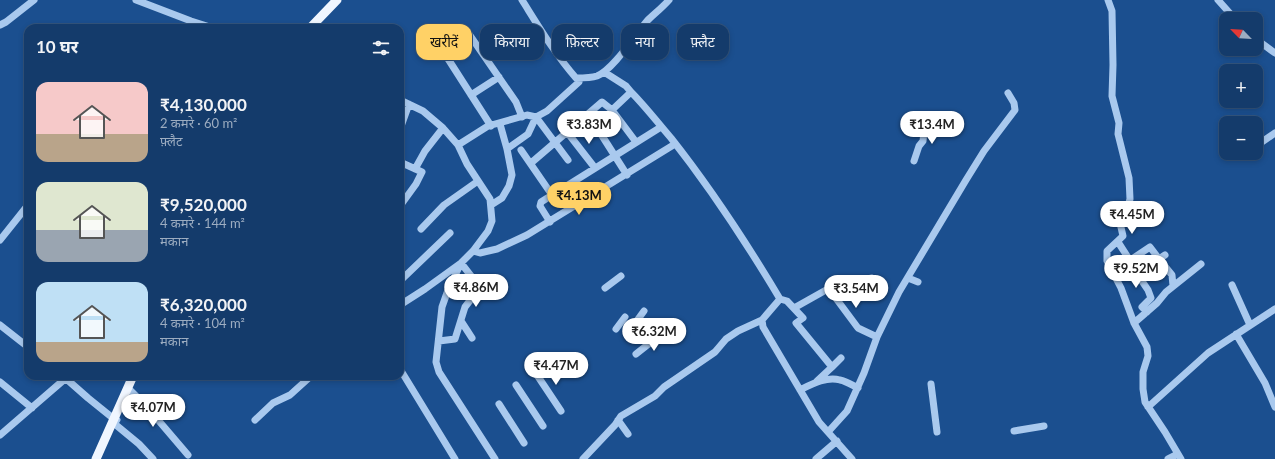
<!DOCTYPE html>
<html lang="hi">
<meta charset="utf-8">
<style>
body{margin:0;font-family:Lato,"Noto Sans Devanagari",sans-serif;background:#1d4271;color:#f1f3f6;height:100vh;display:flex;flex-direction:column;font-size:15px;white-space:nowrap}
*{box-sizing:border-box;margin:0}
p{font-size:13px;color:#9dadc1}
.icon{flex:none;width:22px;height:22px;fill:none;stroke:currentColor;stroke-width:2;stroke-linecap:round;stroke-linejoin:round}
.map{position:relative;flex:1;overflow:hidden}
.side{position:absolute;left:24px;top:24px;width:380px;height:356px;display:flex;flex-direction:column;background:#143b6b;border-radius:12px;box-shadow:0 2px 6px #0003,0 0 0 1px #33557e}
.side>*{flex:none}
.hud{position:absolute;left:416px;top:24px;width:380px;height:36px;display:flex;gap:8px}
.needle{width:26px;rotate:295deg}
.buttons{position:absolute;left:1219px;top:12px;display:grid;gap:8px}
.buttons a{display:grid;place-items:center;width:44px;height:44px;border-radius:8px;background:#143b6b;box-shadow:0 2px 6px #0003,0 0 0 1px #33557e;font-size:20px}
.price{position:absolute;translate:-50% -34px;padding:0 9px;border-radius:14px;background:#fff;color:#222;font-size:13px;line-height:26px;filter:drop-shadow(0 1px 2px #0008)}
.price::after{content:'';position:absolute;left:50%;top:24px;width:12px;height:9px;margin-left:-6px;background:inherit;clip-path:polygon(0 0,100% 0,50% 100%)}
.price.on{background:#ffd166;color:#111}
ul{padding:0;list-style:none}
li{display:flex;align-items:center;gap:12px;height:100px;padding:0 12px}
li span{display:grid;place-items:center;flex:none;width:112px;height:80px;border-radius:12px;color:#555}
li>.icon{margin-inline-start:auto}
span .icon{width:48px;height:48px;fill:#fffc;stroke-width:1}
li b{font-size:17px}
h2{display:flex;justify-content:space-between;align-items:center;height:48px;padding:0 12px;font-size:17px}
.pill{padding:0 14px;border-radius:12px;background:#143b6b;box-shadow:0 2px 6px #0003,0 0 0 1px #33557e;font-size:14px;line-height:36px}
.pill.on{background:#ffd166;color:#111}
.map>svg:first-child{display:block}
</style>
<div class="map">
<svg width="1275" height="459" viewBox="0 0 1275 459">
<rect width="100%" height="100%" fill="#1b4f8f"/>
<g fill="none" stroke-linecap="round" stroke-linejoin="round">
<!-- minor -->
<path stroke="#a9c9ee" stroke-width="7" d="M 136,0 L 191,21 L 213,28
M 522,0 C 539,27 555,54 576,78 C 583,78 591,78 597,76 C 613,70 635,35 647,21 C 654,14 662,8 669,0
M 1108,0 L 1112,11 L 1113,65 L 1112,96 L 1119,123 L 1118,134 L 1129,178 L 1130,199 L 1127,210 L 1120,223 L 1123,236 L 1107,251 L 1107,261 L 1121,288 L 1134,323 L 1147,347 L 1148,356 L 1143,372 L 1143,389 L 1145,402 L 1165,432 L 1181,459
M 1218,0 L 1235,19
M 0,25 L 6,22 L 34,0
M 1256,39 L 1275,53
M 604,72 L 626,86 L 631,92 C 645,106 658,123 671,138 C 712,190 746,242 780,299 L 762,320 L 763,327 L 819,422 L 852,459
M 471,95 L 499,77
M 400,100 L 423,111 L 443,128 L 458,145 L 467,164 L 490,199 L 492,221 L 488,231 L 473,251 L 461,263 L 425,289 L 400,305
M 612,110 L 636,142
M 586,115 L 599,131 L 627,175
M 536,117 L 568,160
M 491,126 L 443,51 L 469,34 L 516,102 L 522,117
M 400,129 L 409,104
M 567,132 L 595,168
M 458,145 L 488,126 L 527,115 L 536,117 L 547,111 L 579,82 L 580,78
M 1256,146 L 1275,133
M 507,149 L 528,134 L 536,117
M 521,150 L 552,195
M 914,161 L 919,146 L 923,141 L 925,123
M 400,162 L 422,172 L 416,184 L 400,206
M 531,163 L 602,102 L 612,110 L 631,92
M 415,169 L 425,151 L 443,128
M 491,205 L 502,198 L 509,186 L 512,175 L 507,149 L 500,124
M 550,222 L 540,206 L 541,202 L 661,127
M 421,229 L 444,205 L 478,181
M 0,240 L 28,205
M 1118,242 L 1129,259 L 1132,259 L 1150,247 L 1159,259 L 1165,255
M 473,251 L 480,253 L 497,249 L 527,235 L 675,144
M 1132,259 L 1131,265 L 1148,290 L 1151,298 L 1142,307 L 1147,312
M 1159,259 L 1172,275 L 1173,286
M 908,278 L 918,282
M 400,281 L 450,233
M 1232,285 L 1250,325
M 605,288 L 621,276
M 829,289 L 858,328 L 877,337
M 780,299 L 787,301 L 803,318 L 796,323 L 832,367 L 841,358
M 794,308 L 842,281 L 854,282 L 872,278
M 461,321 L 472,338
M 636,322 L 644,311
M 1134,323 L 1157,303 L 1166,292 L 1201,264
M 0,325 L 28,347
M 616,329 L 625,317
M 1236,334 L 1265,383 L 1275,407
M 439,341 L 455,339 L 465,307 L 475,294 L 478,285 L 461,263 L 448,290 L 442,307 L 436,362 L 439,372 L 495,459
M 636,354 L 660,335
M 400,369 L 455,459
M 535,372 L 561,411
M 63,376 L 88,398 L 114,419 L 117,420
M 817,381 L 832,367
M 0,382 L 32,408
M 931,384 L 937,432
M 516,385 L 543,426
M 800,390 C 812,384 827,376 840,380 C 846,381 852,385 858,388
M 131,391 L 147,407 L 188,455
M 499,404 L 524,443
M 1148,407 L 1208,353 L 1275,309
M 255,420 L 273,403 L 290,395 L 311,376
M 618,420 L 628,434
M 116,425 L 139,444 L 153,459
M 1014,431 L 1044,426
M 828,432 L 847,411 L 864,373 L 877,337 L 899,292 L 966,180 L 984,151 L 1015,110 L 1014,103 L 1008,93
M 0,435 L 66,378
M 583,459 L 615,425 L 621,416 L 655,396 L 664,387 L 715,352 L 726,339 L 738,331 L 762,320
M 816,459 L 837,441
M 1168,459 L 1178,454"/>
<!-- major -->
<path stroke="#f0f6ff" stroke-width="9" d="M 310,28 L 337,0
M 96,459 L 133,376"/>
</g>
</svg>
<div class="buttons">
<a><svg class="needle" viewBox="-14 -14 28 28"><path d="M0-13l5 13h-10z" fill="#e53935"/><path d="M0 13l5-13h-10z" fill="#9dadc1"/></svg></a>
<a>+</a>
<a>−</a>
</div>
<b class="price" style="left:589px;top:145px">₹3.83M</b>
<b class="price" style="left:932px;top:145px">₹13.4M</b>
<b class="price on" style="left:579px;top:216px">₹4.13M</b>
<b class="price" style="left:1132px;top:235px">₹4.45M</b>
<b class="price" style="left:1136px;top:289px">₹9.52M</b>
<b class="price" style="left:476px;top:308px">₹4.86M</b>
<b class="price" style="left:856px;top:309px">₹3.54M</b>
<b class="price" style="left:654px;top:352px">₹6.32M</b>
<b class="price" style="left:556px;top:386px">₹4.47M</b>
<b class="price" style="left:153px;top:428px">₹4.07M</b>
<div class="hud">
<a class="pill on">खरीदें</a>
<a class="pill">किराया</a>
<a class="pill">फ़िल्टर</a>
<a class="pill">नया</a>
<a class="pill">फ़्लैट</a>
</div>
<section class="side">
<h2>10 घर<svg class="icon" aria-label="filters" viewBox="0 0 24 24"><path d="M4 7h16M4 17h16"/><circle cx="9" cy="7" r="2"/><circle cx="15" cy="17" r="2"/></svg></h2>
<ul>
<li><span style="background:linear-gradient(#f6c9c9 65%,#b9a48a 0)"><svg class="icon" aria-label="home" viewBox="0 0 24 24"><path d="M3 11l9-7 9 7M6 9v11h12V9"/></svg></span><div><b>₹4,130,000</b><p>2 कमरे · 60 m²</p><p>फ़्लैट</p></div></li>
<li><span style="background:linear-gradient(#dfe7d0 60%,#9aa5b1 0)"><svg class="icon" aria-label="home" viewBox="0 0 24 24"><path d="M3 11l9-7 9 7M6 9v11h12V9"/></svg></span><div><b>₹9,520,000</b><p>4 कमरे · 144 m²</p><p>मकान</p></div></li>
<li><span style="background:linear-gradient(#bfe0f5 75%,#b9a48a 0)"><svg class="icon" aria-label="home" viewBox="0 0 24 24"><path d="M3 11l9-7 9 7M6 9v11h12V9"/></svg></span><div><b>₹6,320,000</b><p>4 कमरे · 104 m²</p><p>मकान</p></div></li>
</ul>
</section>
</div>
